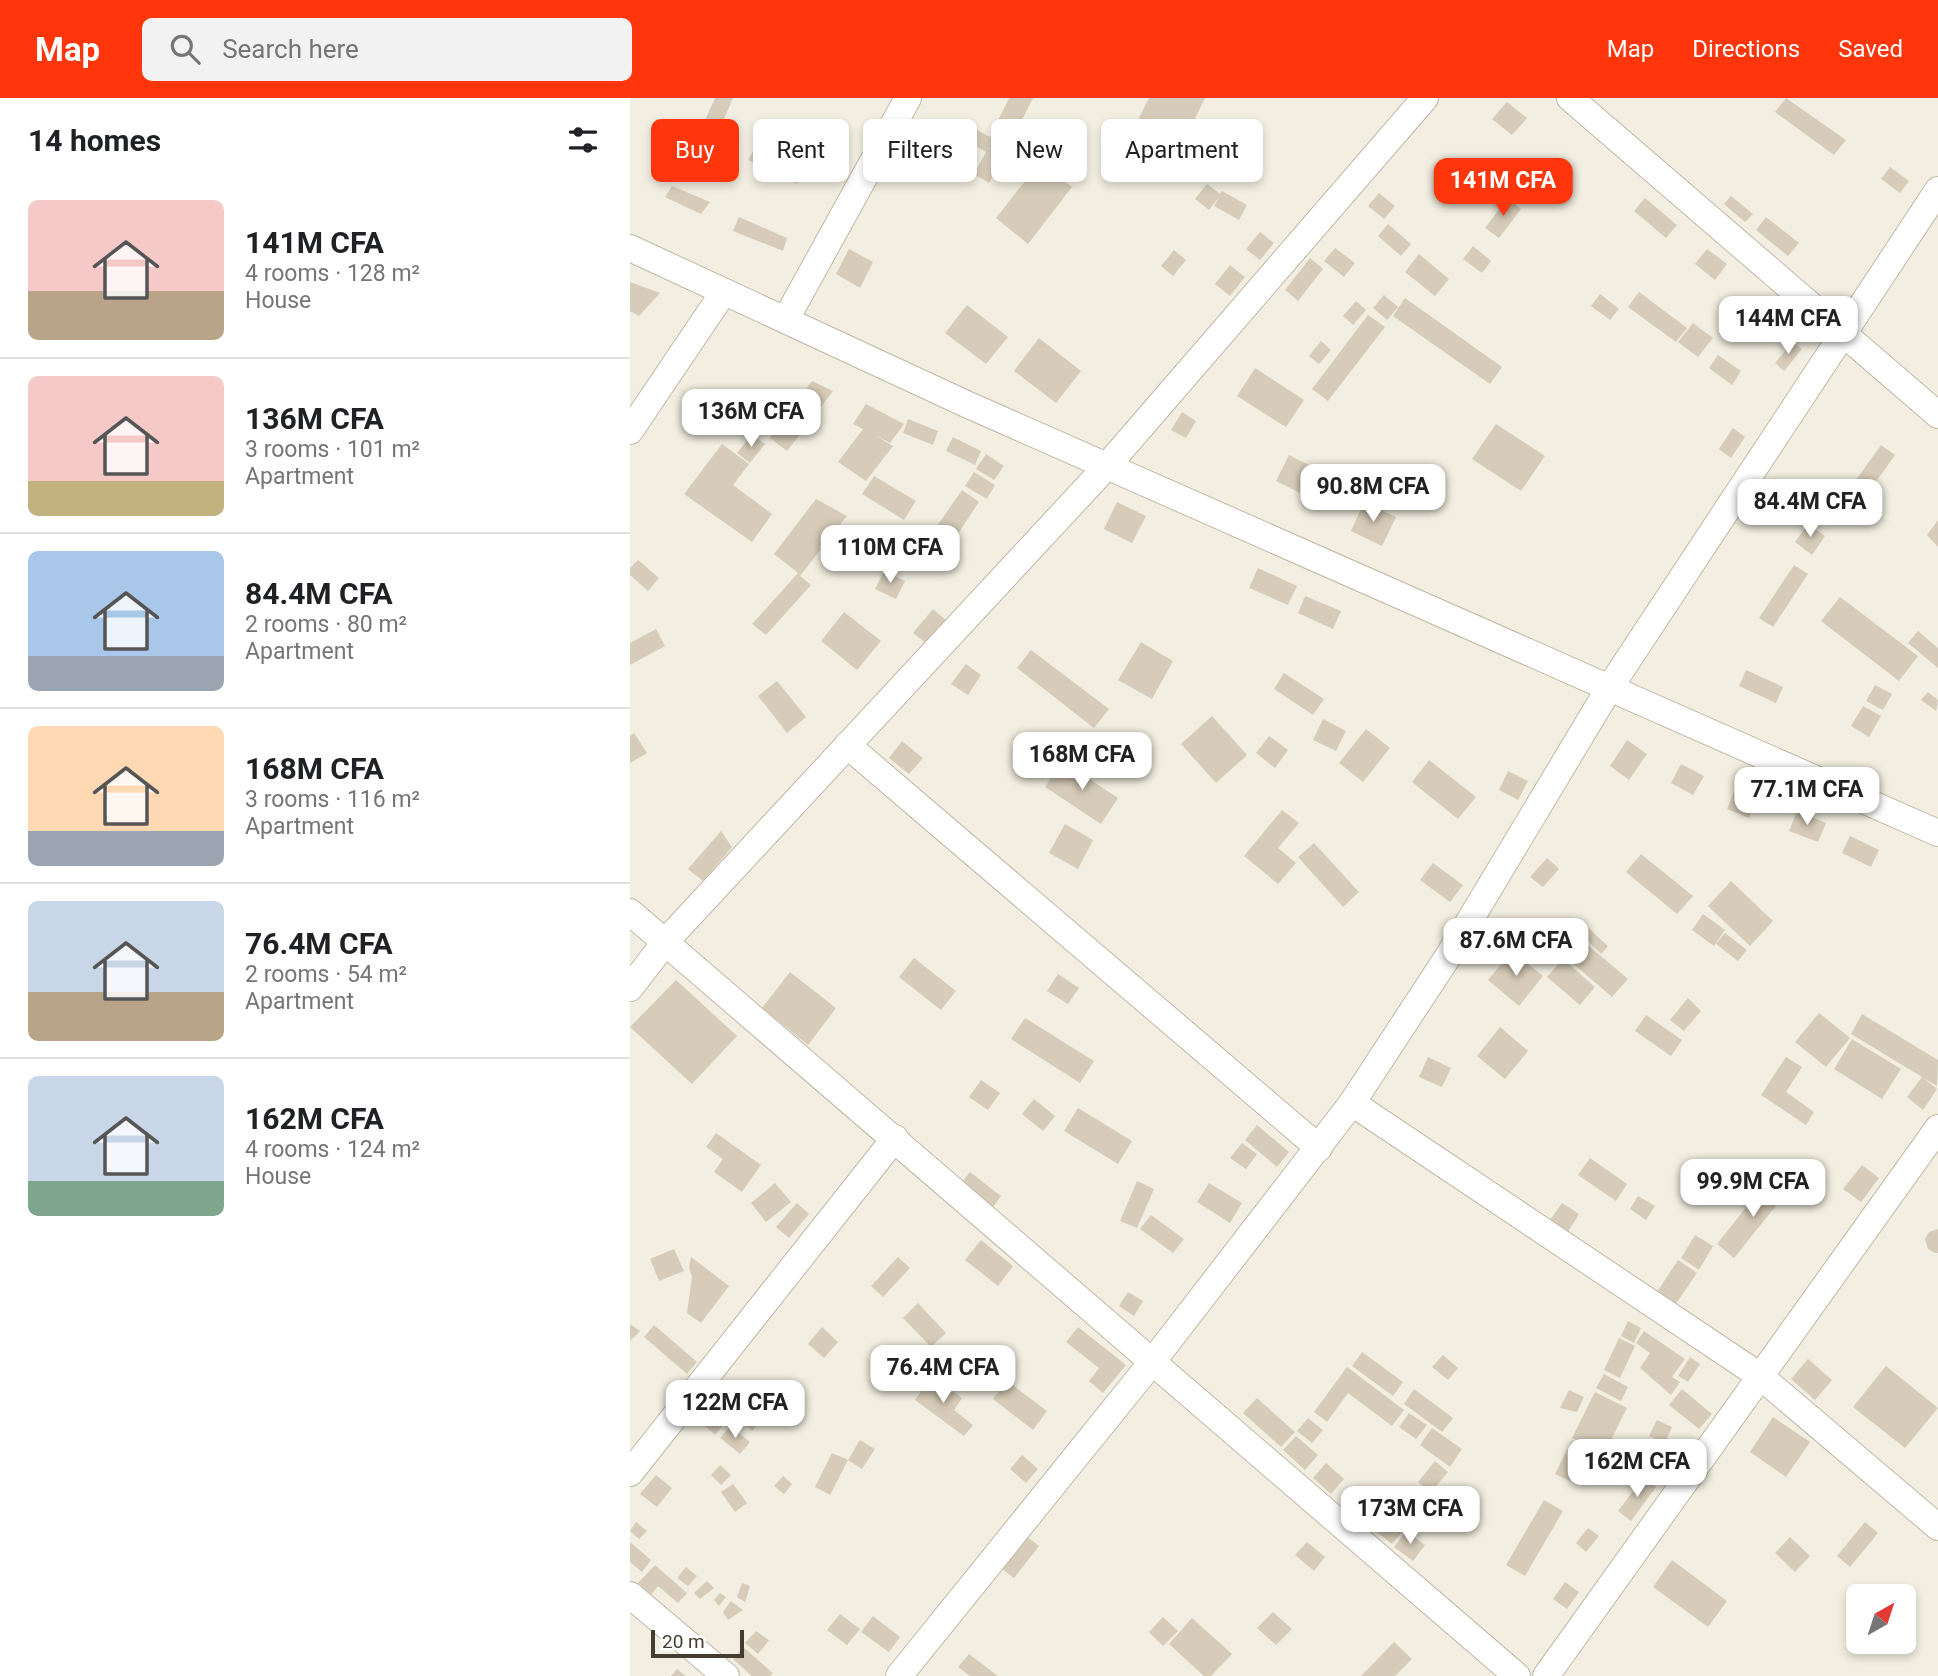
<!DOCTYPE html>
<meta charset="utf-8">
<style>
body{margin:0;font-family:Roboto,sans-serif;background:#f2f2f2;color:#202124;height:100vh;display:flex;flex-direction:column;font-size:26px;white-space:nowrap}
*{box-sizing:border-box;margin:0}
p{font-size:23px;color:#757577}
.icon{flex:none;width:38px;height:38px;fill:none;stroke:currentColor;stroke-width:2;stroke-linecap:round;stroke-linejoin:round}
.map{position:relative;flex:1;overflow:hidden}
.side{display:flex;flex-direction:column;background:#fff;width:630px}
.side>*{flex:none}
.banner{position:absolute;left:21px;top:21px;width:665px;height:63px;display:flex;gap:14px}
.needle{width:46px;rotate:39deg}
.tools{position:absolute;left:1216px;top:1486px;display:grid;gap:14px}
.tools a{display:grid;place-items:center;width:70px;height:70px;border-radius:10px;background:#fff;box-shadow:0 4px 10px #0003;font-size:35px}
.scale{position:absolute;left:21px;bottom:18px;width:93px;box-sizing:border-box;padding-left:7px;border:4px solid #443d32;border-top:0;font-size:19px;line-height:24px;white-space:nowrap;color:#443d32;-webkit-text-stroke:5px #fff;paint-order:stroke}
.price{position:absolute;translate:-50% -60px;padding:0 16px;border-radius:14px;background:#fff;color:#222;font-size:23px;line-height:46px;filter:drop-shadow(0 2px 4px #0008)}
.price::after{content:'';position:absolute;left:50%;top:42px;width:21px;height:16px;margin-left:-10px;background:inherit;clip-path:polygon(0 0,100% 0,50% 100%)}
.price.active{background:#ff360b;color:#fff}
ul{padding:0;list-style:none}
li{display:flex;align-items:center;gap:21px;height:175px;padding:0 28px}
li+li{border-top:2px solid #e0e0e0}
li span{display:grid;place-items:center;flex:none;width:196px;height:140px;border-radius:10px;color:#555}
li>.icon{margin-inline-start:auto}
span .icon{width:84px;height:84px;fill:#fffc;stroke-width:1}
li b{font-size:30px}
h2{display:flex;justify-content:space-between;align-items:center;height:84px;padding:0 28px;font-size:30px}
.tag{padding:0 24px;border-radius:10px;background:#fff;box-shadow:0 4px 10px #0003;font-size:24px;line-height:63px}
.tag.active{background:#ff360b;color:#fff}
header{display:flex;align-items:center;gap:42px;box-sizing:border-box;height:98px;padding:0 35px;background:#ff360b;color:#fff}
header strong{font-size:33px}
nav{display:flex;gap:38px;margin-inline-start:auto;font-size:24px}
.search{width:490px;height:63px;background:#f2f2f2;display:flex;align-items:center;gap:18px;box-sizing:border-box;padding:0 24px;border-radius:10px;color:#757577;font-size:26px}
main{display:flex;flex:1;min-height:0}
.map>svg:first-child{display:block}
</style>
<header>
<strong>Map</strong>
<div class="search"><svg class="icon" aria-label="search" viewBox="0 0 24 24"><circle cx="10" cy="10" r="6"/><path d="M15 15l6 6"/></svg>Search here</div>
<nav><a>Map</a><a>Directions</a><a>Saved</a></nav>
</header>
<main>
<section class="side">
<h2>14 homes<svg class="icon" aria-label="filters" viewBox="0 0 24 24"><path d="M4 7h16M4 17h16"/><circle cx="9" cy="7" r="2"/><circle cx="15" cy="17" r="2"/></svg></h2>
<ul>
<li><span style="background:linear-gradient(#f6c9c9 65%,#b9a48a 0)"><svg class="icon" aria-label="home" viewBox="0 0 24 24"><path d="M3 11l9-7 9 7M6 9v11h12V9"/></svg></span><div><b>141M CFA</b><p>4 rooms · 128 m²</p><p>House</p></div></li>
<li><span style="background:linear-gradient(#f6c9c9 75%,#c2b280 0)"><svg class="icon" aria-label="home" viewBox="0 0 24 24"><path d="M3 11l9-7 9 7M6 9v11h12V9"/></svg></span><div><b>136M CFA</b><p>3 rooms · 101 m²</p><p>Apartment</p></div></li>
<li><span style="background:linear-gradient(#a9c7e8 75%,#9aa5b1 0)"><svg class="icon" aria-label="home" viewBox="0 0 24 24"><path d="M3 11l9-7 9 7M6 9v11h12V9"/></svg></span><div><b>84.4M CFA</b><p>2 rooms · 80 m²</p><p>Apartment</p></div></li>
<li><span style="background:linear-gradient(#ffd9b3 75%,#9aa5b1 0)"><svg class="icon" aria-label="home" viewBox="0 0 24 24"><path d="M3 11l9-7 9 7M6 9v11h12V9"/></svg></span><div><b>168M CFA</b><p>3 rooms · 116 m²</p><p>Apartment</p></div></li>
<li><span style="background:linear-gradient(#c9d6e8 65%,#b9a48a 0)"><svg class="icon" aria-label="home" viewBox="0 0 24 24"><path d="M3 11l9-7 9 7M6 9v11h12V9"/></svg></span><div><b>76.4M CFA</b><p>2 rooms · 54 m²</p><p>Apartment</p></div></li>
<li><span style="background:linear-gradient(#c9d6e8 75%,#7fa58c 0)"><svg class="icon" aria-label="home" viewBox="0 0 24 24"><path d="M3 11l9-7 9 7M6 9v11h12V9"/></svg></span><div><b>162M CFA</b><p>4 rooms · 124 m²</p><p>House</p></div></li>
</ul>
</section>
<div class="map">
<svg width="1308" height="1578" viewBox="0 0 1308 1578">
<rect width="100%" height="100%" fill="#f2eee1"/>
<!-- building -->
<path fill="#d7ccb9" d="M 85,0 L 103,0 L 84,44 L 68,38 Z
M 379,0 L 403,0 L 379,48 L 371,45 L 379,50 L 359,85 L 344,76 L 356,54 L 341,45 L 347,32 L 360,39 Z
M 519,0 L 575,0 L 551,49 L 506,26 Z
M 1156,0 L 1216,42 L 1204,57 L 1145,14 Z
M 877,4 L 897,20 L 882,37 L 862,21 Z
M 128,45 L 172,66 L 167,86 L 118,62 Z
M 410,64 L 442,89 L 398,146 L 366,120 Z
M 1260,69 L 1279,83 L 1270,95 L 1251,81 Z
M 577,86 L 590,96 L 592,93 L 617,107 L 609,122 L 584,108 L 589,99 L 579,112 L 565,101 Z
M 42,88 L 80,104 L 71,116 L 35,99 Z
M 749,95 L 765,108 L 754,121 L 738,108 Z
M 1101,98 L 1123,116 L 1115,124 L 1094,106 Z
M 878,100 L 891,111 L 869,140 L 855,130 Z
M 1015,100 L 1047,127 L 1036,140 L 1004,113 Z
M 109,119 L 157,140 L 153,153 L 103,133 Z
M 1136,119 L 1169,145 L 1158,158 L 1126,132 Z
M 758,126 L 781,146 L 771,158 L 748,138 Z
M 630,134 L 644,145 L 630,162 L 616,151 Z
M 843,148 L 861,163 L 852,175 L 833,161 Z
M 705,150 L 725,165 L 714,179 L 694,163 Z
M 219,151 L 243,164 L 230,190 L 206,176 Z
M 1077,151 L 1097,166 L 1085,182 L 1065,166 Z
M 544,152 L 556,162 L 543,178 L 531,168 Z
M 789,156 L 819,181 L 805,198 L 775,174 Z
M 680,160 L 693,171 L 668,203 L 655,192 Z
M 600,167 L 615,179 L 600,198 L 585,186 Z
M 0,184 L 30,195 L 9,218 L 0,213 Z
M 1009,194 L 1057,230 L 1046,244 L 998,209 Z
M 970,196 L 989,211 L 980,222 L 961,208 Z
M 754,197 L 768,209 L 757,222 L 743,210 Z
M 775,200 L 872,269 L 860,286 L 763,218 Z
M 726,203 L 736,212 L 723,227 L 713,218 Z
M 337,207 L 378,239 L 356,266 L 315,235 Z
M 738,217 L 755,229 L 698,303 L 682,291 Z
M 1063,225 L 1083,240 L 1068,259 L 1048,244 Z
M 409,240 L 451,273 L 426,305 L 384,273 Z
M 691,243 L 701,252 L 689,266 L 679,258 Z
M 1163,244 L 1172,251 L 1154,273 L 1145,265 Z
M 1088,257 L 1111,273 L 1102,287 L 1079,270 Z
M 625,270 L 674,302 L 656,329 L 607,298 Z
M 182,283 L 203,293 L 157,353 L 140,340 Z
M 236,306 L 274,326 L 260,345 L 243,336 L 263,348 L 236,383 L 208,364 L 233,331 L 223,326 Z
M 552,314 L 566,323 L 556,340 L 541,332 Z
M 278,321 L 308,333 L 303,347 L 273,335 Z
M 866,326 L 915,358 L 891,393 L 842,361 Z
M 1103,330 L 1115,339 L 1101,360 L 1089,351 Z
M 122,336 L 135,346 L 120,365 L 107,355 Z
M 323,339 L 351,353 L 345,367 L 316,353 Z
M 92,346 L 119,366 L 103,387 L 142,416 L 122,444 L 54,396 Z
M 1251,347 L 1265,357 L 1240,392 L 1226,382 Z
M 356,356 L 374,368 L 364,382 L 346,371 Z
M 659,357 L 709,382 L 696,408 L 646,383 Z
M 344,374 L 365,387 L 357,401 L 335,388 Z
M 244,378 L 286,403 L 274,422 L 232,396 Z
M 332,392 L 349,404 L 323,443 L 305,431 Z
M 186,401 L 217,418 L 170,478 L 181,487 L 136,537 L 122,526 L 168,475 L 144,456 Z
M 487,404 L 516,418 L 502,445 L 474,431 Z
M 734,404 L 766,419 L 752,448 L 721,433 Z
M 1308,422 L 1308,449 L 1297,437 Z
M 1178,426 L 1195,438 L 1182,457 L 1165,444 Z
M 8,462 L 29,480 L 18,493 L 0,477 L 0,470 Z
M 1164,467 L 1178,476 L 1143,529 L 1129,520 Z
M 628,470 L 667,488 L 658,507 L 619,490 Z
M 254,473 L 275,483 L 266,501 L 245,491 Z
M 675,498 L 711,513 L 703,531 L 668,515 Z
M 1210,499 L 1288,558 L 1269,583 L 1191,523 Z
M 303,511 L 317,523 L 297,546 L 283,535 Z
M 214,514 L 251,543 L 227,572 L 191,543 Z
M 26,531 L 35,548 L 0,567 L 0,545 Z
M 1288,533 L 1308,550 L 1308,570 L 1278,545 Z
M 511,544 L 543,563 L 522,601 L 488,582 Z
M 401,552 L 479,611 L 464,630 L 387,570 Z
M 336,566 L 351,577 L 338,597 L 321,586 Z
M 1116,572 L 1153,589 L 1146,605 L 1109,588 Z
M 654,575 L 694,601 L 683,617 L 644,591 Z
M 147,583 L 176,619 L 157,635 L 128,598 Z
M 1245,587 L 1262,596 L 1253,612 L 1236,603 Z
M 1298,594 L 1308,602 L 1306,613 L 1291,602 Z
M 1233,608 L 1251,618 L 1239,639 L 1221,628 Z
M 582,618 L 617,657 L 586,685 L 551,646 Z
M 693,621 L 716,633 L 706,653 L 683,642 Z
M 736,631 L 760,650 L 733,684 L 709,665 Z
M 4,635 L 17,655 L 0,665 L 0,638 Z
M 639,638 L 658,652 L 645,670 L 626,655 Z
M 997,642 L 1017,656 L 999,682 L 980,668 Z
M 272,643 L 293,660 L 279,676 L 259,660 Z
M 799,662 L 846,699 L 828,721 L 782,684 Z
M 432,663 L 488,700 L 471,726 L 415,689 Z
M 1051,666 L 1074,678 L 1063,697 L 1041,685 Z
M 878,673 L 898,683 L 888,702 L 869,692 Z
M 1105,692 L 1127,700 L 1119,720 L 1097,711 Z
M 652,712 L 669,725 L 648,750 L 666,765 L 648,786 L 614,758 Z
M 1167,713 L 1196,725 L 1188,744 L 1159,733 Z
M 435,726 L 463,742 L 448,771 L 419,755 Z
M 91,733 L 102,749 L 73,783 L 58,771 Z
M 1220,738 L 1249,752 L 1241,769 L 1212,755 Z
M 684,745 L 729,794 L 713,809 L 668,759 Z
M 1011,756 L 1063,798 L 1047,816 L 996,774 Z
M 917,760 L 929,771 L 913,789 L 900,779 Z
M 803,765 L 833,787 L 820,804 L 790,782 Z
M 1101,783 L 1143,823 L 1120,848 L 1078,808 Z
M 1073,816 L 1095,832 L 1084,848 L 1062,832 Z
M 926,820 L 998,881 L 982,899 L 911,838 Z
M 956,828 L 978,848 L 971,856 L 950,835 Z
M 1095,835 L 1117,852 L 1108,863 L 1086,846 Z
M 882,853 L 913,878 L 889,908 L 858,882 Z
M 284,860 L 326,893 L 311,912 L 269,879 Z
M 933,861 L 965,889 L 950,907 L 917,879 Z
M 160,874 L 206,910 L 178,947 L 132,910 Z
M 428,876 L 449,890 L 438,906 L 417,893 Z
M 46,882 L 107,938 L 62,986 L 0,929 Z
M 1058,900 L 1071,913 L 1054,933 L 1040,922 Z
M 1189,915 L 1220,940 L 1196,969 L 1165,944 Z
M 1232,916 L 1308,962 L 1307,988 L 1292,979 L 1307,991 L 1293,1012 L 1277,999 L 1292,979 L 1221,936 Z
M 1016,917 L 1052,942 L 1041,958 L 1005,933 Z
M 395,920 L 464,963 L 450,985 L 381,941 Z
M 870,929 L 898,953 L 875,981 L 847,958 Z
M 1222,941 L 1271,971 L 1252,1001 L 1204,971 Z
M 798,959 L 821,970 L 812,989 L 789,979 Z
M 1156,959 L 1172,969 L 1156,994 L 1184,1014 L 1176,1027 L 1131,997 Z
M 351,982 L 370,995 L 358,1012 L 339,999 Z
M 404,1001 L 425,1018 L 413,1033 L 392,1016 Z
M 448,1010 L 502,1043 L 488,1066 L 434,1033 Z
M 627,1027 L 659,1054 L 647,1069 L 615,1042 Z
M 86,1035 L 131,1067 L 112,1094 L 84,1074 L 93,1061 L 76,1049 Z
M 612,1045 L 627,1056 L 616,1071 L 600,1060 Z
M 960,1060 L 997,1086 L 986,1103 L 948,1077 Z
M 1232,1067 L 1249,1080 L 1231,1104 L 1213,1091 Z
M 340,1074 L 371,1098 L 360,1113 L 328,1089 Z
M 1147,1078 L 1161,1089 L 1104,1160 L 1087,1146 L 1117,1108 L 1123,1112 Z
M 507,1083 L 524,1091 L 507,1130 L 490,1123 Z
M 145,1085 L 161,1104 L 136,1124 L 121,1105 Z
M 579,1085 L 612,1105 L 600,1125 L 567,1104 Z
M 1008,1098 L 1025,1108 L 1016,1122 L 1000,1111 Z
M 167,1105 L 179,1116 L 159,1140 L 146,1129 Z
M 932,1105 L 949,1116 L 938,1134 L 920,1122 Z
M 521,1117 L 554,1141 L 543,1155 L 510,1131 Z
M 1308,1131 L 1308,1155 L 1305,1155 L 1298,1151 L 1295,1141 L 1299,1134 Z
M 1065,1137 L 1083,1148 L 1069,1172 L 1051,1160 Z
M 351,1142 L 383,1168 L 368,1188 L 335,1162 Z
M 44,1151 L 54,1173 L 29,1183 L 20,1161 Z
M 61,1159 L 99,1188 L 71,1225 L 57,1215 L 62,1179 L 59,1169 Z
M 268,1159 L 280,1170 L 253,1199 L 241,1188 Z
M 1048,1162 L 1067,1175 L 1045,1207 L 1027,1194 Z
M 498,1194 L 513,1203 L 504,1218 L 489,1208 Z
M 288,1205 L 316,1235 L 301,1249 L 273,1220 Z
M 998,1223 L 1011,1230 L 1004,1245 L 991,1238 Z
M 0,1226 L 10,1233 L 0,1243 Z
M 24,1227 L 67,1264 L 57,1276 L 14,1239 Z
M 192,1229 L 208,1244 L 194,1260 L 178,1246 Z
M 448,1229 L 496,1267 L 473,1295 L 459,1283 L 469,1270 L 436,1244 Z
M 1014,1233 L 1055,1261 L 1042,1279 L 1050,1284 L 1041,1297 L 1010,1270 L 1020,1255 L 1006,1245 Z
M 989,1240 L 1005,1248 L 990,1280 L 974,1272 Z
M 732,1254 L 773,1284 L 763,1298 L 722,1268 Z
M 813,1257 L 828,1270 L 818,1282 L 802,1269 Z
M 1060,1259 L 1070,1266 L 1058,1284 L 1048,1278 Z
M 1178,1261 L 1202,1282 L 1185,1302 L 1161,1281 Z
M 1256,1268 L 1308,1310 L 1275,1350 L 1223,1309 Z
M 717,1269 L 774,1312 L 762,1328 L 718,1295 L 697,1324 L 684,1314 Z
M 974,1276 L 998,1289 L 991,1303 L 966,1290 Z
M 302,1278 L 332,1300 L 324,1312 L 343,1327 L 334,1338 L 285,1302 Z
M 377,1283 L 417,1313 L 403,1332 L 363,1301 Z
M 107,1286 L 139,1312 L 122,1333 L 90,1306 Z
M 784,1291 L 823,1320 L 812,1334 L 774,1306 Z
M 1052,1291 L 1082,1316 L 1069,1331 L 1039,1307 Z
M 939,1292 L 954,1299 L 947,1314 L 930,1310 Z
M 965,1294 L 997,1310 L 974,1356 L 942,1340 Z
M 627,1300 L 665,1334 L 651,1349 L 613,1315 Z
M 86,1308 L 99,1320 L 85,1337 L 72,1325 Z
M 779,1315 L 797,1327 L 786,1341 L 769,1329 Z
M 1143,1319 L 1180,1344 L 1156,1379 L 1120,1354 Z
M 678,1320 L 693,1332 L 682,1345 L 667,1333 Z
M 1027,1322 L 1042,1329 L 1035,1345 L 1019,1338 Z
M 100,1328 L 120,1344 L 110,1356 L 90,1340 Z
M 802,1330 L 832,1351 L 820,1369 L 790,1347 Z
M 666,1338 L 688,1357 L 675,1372 L 653,1352 Z
M 230,1342 L 245,1351 L 232,1371 L 218,1362 Z
M 942,1342 L 957,1350 L 940,1383 L 925,1376 Z
M 1019,1342 L 1037,1350 L 1031,1366 L 1012,1358 Z
M 990,1351 L 1002,1356 L 996,1369 L 984,1363 Z
M 202,1355 L 218,1362 L 200,1397 L 185,1389 Z
M 392,1357 L 408,1371 L 396,1385 L 380,1371 Z
M 805,1363 L 818,1374 L 801,1394 L 788,1384 Z
M 696,1365 L 714,1381 L 701,1396 L 683,1380 Z
M 90,1367 L 101,1377 L 91,1387 L 81,1377 Z
M 26,1377 L 42,1390 L 27,1409 L 10,1396 Z
M 153,1378 L 162,1386 L 154,1396 L 144,1388 Z
M 1014,1379 L 1026,1389 L 1001,1423 L 988,1413 Z
M 103,1386 L 117,1405 L 105,1414 L 91,1394 Z
M 785,1389 L 798,1399 L 788,1412 L 775,1402 Z
M 914,1402 L 933,1413 L 895,1478 L 876,1467 Z
M 774,1407 L 787,1417 L 777,1430 L 764,1420 Z
M 754,1420 L 772,1434 L 762,1446 L 744,1432 Z
M 6,1424 L 17,1433 L 9,1441 L 0,1433 Z
M 1235,1424 L 1248,1435 L 1220,1469 L 1207,1458 Z
M 958,1430 L 969,1438 L 956,1454 L 946,1445 Z
M 776,1433 L 795,1447 L 783,1463 L 764,1449 Z
M 396,1438 L 409,1448 L 384,1480 L 371,1470 Z
M 1160,1439 L 1180,1458 L 1165,1474 L 1145,1455 Z
M 0,1444 L 21,1462 L 12,1474 L 0,1464 Z
M 677,1444 L 695,1459 L 684,1473 L 665,1457 Z
M 1042,1462 L 1097,1503 L 1078,1529 L 1023,1489 Z
M 25,1467 L 57,1495 L 48,1505 L 28,1488 L 21,1497 L 8,1485 Z
M 56,1469 L 67,1478 L 58,1488 L 47,1480 Z
M 77,1483 L 84,1490 L 70,1501 L 64,1495 Z
M 935,1484 L 949,1494 L 937,1511 L 923,1501 Z
M 112,1485 L 120,1488 L 115,1504 L 107,1499 Z
M 90,1495 L 96,1499 L 89,1508 L 84,1502 Z
M 101,1503 L 113,1512 L 98,1522 L 93,1514 Z
M 643,1514 L 662,1531 L 646,1547 L 627,1530 Z
M 210,1516 L 230,1531 L 217,1547 L 197,1532 Z
M 243,1518 L 270,1539 L 259,1554 L 231,1534 Z
M 533,1519 L 548,1533 L 533,1548 L 519,1534 Z
M 562,1520 L 602,1556 L 581,1578 L 574,1578 L 539,1546 Z
M 126,1533 L 139,1542 L 128,1556 L 115,1545 Z
M 764,1544 L 782,1561 L 765,1578 L 731,1578 Z
M 113,1549 L 143,1575 L 140,1578 L 122,1578 L 103,1561 Z
M 339,1556 L 368,1578 L 340,1578 L 328,1569 Z
M 47,1571 L 56,1578 L 41,1578 Z"/>
<g fill="none" stroke-linecap="round" stroke-linejoin="round">
<defs>
<path id="minor" d="M 940,0 L 1308,317
M 0,150 L 334,305 L 1308,735
M 156,221 L 278,0
M 0,333 L 93,195
M 217,647 L 689,1050
M 0,814 L 887,1578
M 0,890 L 36,843 L 477,368 L 795,0
M 722,1005 L 1130,1278 L 1308,1429
M 0,1375 L 265,1040
M 0,1497 L 96,1578
M 269,1578 L 523,1263 L 722,1005 L 819,857 L 980,589 L 1308,92
M 916,1578 L 1308,1030"/>
</defs>
<!-- minor casing -->
<use href="#minor" stroke="#c1b8a6" stroke-width="28"/>
<!-- minor -->
<use href="#minor" stroke="#fff" stroke-width="26"/>
</g>
</svg>
<div class="tools">
<a><svg class="needle" viewBox="-14 -14 28 28"><path d="M0-13l5 13h-10z" fill="#e53935"/><path d="M0 13l5-13h-10z" fill="#757577"/></svg></a>
</div>
<div class="scale">20 m</div>
<b class="price active" style="left:873px;top:120px">141M CFA</b>
<b class="price" style="left:1158px;top:258px">144M CFA</b>
<b class="price" style="left:121px;top:351px">136M CFA</b>
<b class="price" style="left:743px;top:426px">90.8M CFA</b>
<b class="price" style="left:1180px;top:441px">84.4M CFA</b>
<b class="price" style="left:260px;top:487px">110M CFA</b>
<b class="price" style="left:452px;top:694px">168M CFA</b>
<b class="price" style="left:1177px;top:729px">77.1M CFA</b>
<b class="price" style="left:886px;top:880px">87.6M CFA</b>
<b class="price" style="left:1123px;top:1121px">99.9M CFA</b>
<b class="price" style="left:313px;top:1307px">76.4M CFA</b>
<b class="price" style="left:105px;top:1342px">122M CFA</b>
<b class="price" style="left:1007px;top:1401px">162M CFA</b>
<b class="price" style="left:780px;top:1448px">173M CFA</b>
<div class="banner">
<a class="tag active">Buy</a>
<a class="tag">Rent</a>
<a class="tag">Filters</a>
<a class="tag">New</a>
<a class="tag">Apartment</a>
</div>
</div>
</main>
